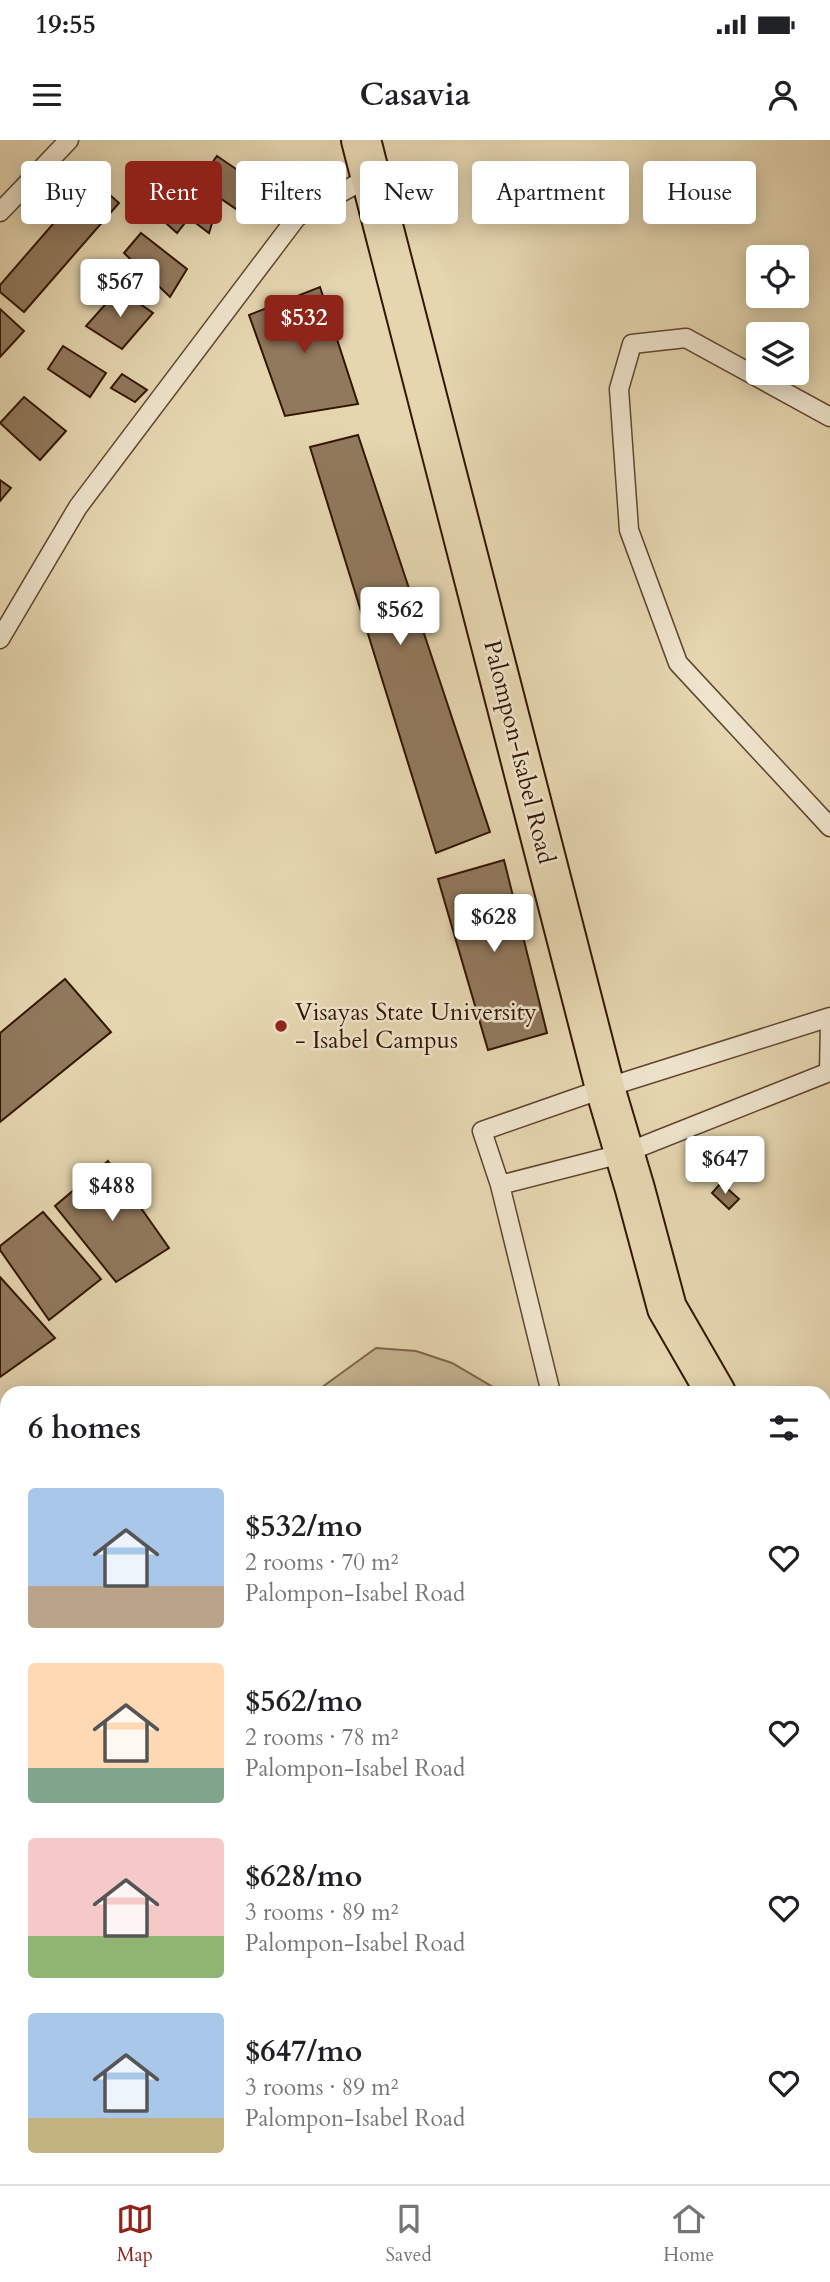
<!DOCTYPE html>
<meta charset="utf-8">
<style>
body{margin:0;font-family:Cardo,serif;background:#f6f6f6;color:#202124;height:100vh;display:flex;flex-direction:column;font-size:26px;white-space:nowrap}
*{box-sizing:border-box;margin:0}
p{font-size:23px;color:#757577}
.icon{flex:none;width:38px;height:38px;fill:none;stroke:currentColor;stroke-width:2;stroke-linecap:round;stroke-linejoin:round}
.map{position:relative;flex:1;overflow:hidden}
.sheet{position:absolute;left:0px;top:1246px;width:831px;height:798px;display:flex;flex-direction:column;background:#fff;border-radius:21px 21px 0 0;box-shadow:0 4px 18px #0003}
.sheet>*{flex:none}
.hud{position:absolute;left:21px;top:21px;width:789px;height:63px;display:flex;gap:14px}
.buttons{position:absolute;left:746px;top:105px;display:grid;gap:14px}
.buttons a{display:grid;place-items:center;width:63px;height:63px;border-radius:7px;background:#fff;box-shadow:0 4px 18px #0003;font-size:35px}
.price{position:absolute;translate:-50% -60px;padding:0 16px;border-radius:7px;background:#fff;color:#222;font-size:23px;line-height:46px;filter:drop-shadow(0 2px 4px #0008)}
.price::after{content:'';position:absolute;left:50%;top:42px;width:21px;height:16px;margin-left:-10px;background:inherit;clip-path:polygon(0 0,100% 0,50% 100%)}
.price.on{background:#8f2418;color:#fff}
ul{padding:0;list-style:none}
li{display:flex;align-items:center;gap:21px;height:175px;padding:0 28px}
li span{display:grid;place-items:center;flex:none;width:196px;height:140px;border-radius:7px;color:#555}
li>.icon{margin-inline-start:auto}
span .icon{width:84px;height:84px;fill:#fffc;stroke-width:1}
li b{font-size:30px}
h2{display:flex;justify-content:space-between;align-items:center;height:84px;padding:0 28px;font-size:30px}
.chip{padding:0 24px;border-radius:7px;background:#fff;box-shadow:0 4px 18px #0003;font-size:24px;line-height:63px}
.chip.on{background:#8f2418;color:#fff}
.status{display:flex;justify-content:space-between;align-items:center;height:49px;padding:0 35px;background:#fff;direction:ltr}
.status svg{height:19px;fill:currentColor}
header{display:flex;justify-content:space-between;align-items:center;height:91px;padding:0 28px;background:#fff;font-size:32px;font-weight:700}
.tabs{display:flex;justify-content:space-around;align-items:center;height:98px;border-top:2px solid #e0e0e0;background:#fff;font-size:19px;color:#757577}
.tabs a{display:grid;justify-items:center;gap:4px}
.tabs .on{color:#8f2418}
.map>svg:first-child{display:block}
</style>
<div class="status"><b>19:55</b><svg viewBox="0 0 49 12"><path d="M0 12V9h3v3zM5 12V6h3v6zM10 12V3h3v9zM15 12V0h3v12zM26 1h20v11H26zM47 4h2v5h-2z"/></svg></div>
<header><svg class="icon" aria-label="menu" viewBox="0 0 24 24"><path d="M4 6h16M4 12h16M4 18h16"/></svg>Casavia<svg class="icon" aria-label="person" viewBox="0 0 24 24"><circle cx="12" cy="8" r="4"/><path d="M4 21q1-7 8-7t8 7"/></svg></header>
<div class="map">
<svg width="830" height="2044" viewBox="0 0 830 2044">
<rect width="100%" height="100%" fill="#e5d6b0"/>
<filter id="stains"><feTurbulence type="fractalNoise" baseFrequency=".00286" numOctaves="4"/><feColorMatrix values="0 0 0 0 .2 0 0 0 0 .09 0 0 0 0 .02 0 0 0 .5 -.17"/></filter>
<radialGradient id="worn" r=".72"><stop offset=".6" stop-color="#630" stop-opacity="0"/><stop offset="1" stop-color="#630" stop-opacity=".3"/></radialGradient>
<!-- green -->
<path fill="#c7b593" stroke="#7e654b" stroke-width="2" d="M 376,1208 L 416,1211 L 452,1223 L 498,1250 L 499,1253 L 314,1253 Z
M 7,1482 L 7,1609 L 0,1600 L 0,1489 Z"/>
<!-- building -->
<path fill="#91795d" stroke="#351503" stroke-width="2" d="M 217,16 L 258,44 L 239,71 L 198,43 Z
M 92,39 L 119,63 L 24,172 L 0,152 L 0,145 Z
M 186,49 L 217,67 L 209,93 L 189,78 L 177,93 L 158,76 Z
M 141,93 L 187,129 L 170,157 L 124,113 Z
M 320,147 L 358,264 L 285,276 L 249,175 Z
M 119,149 L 153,173 L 122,209 L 86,186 Z
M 0,169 L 24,191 L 0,217 Z
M 63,206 L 106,233 L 90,257 L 48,229 Z
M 122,234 L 147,250 L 135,262 L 111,248 Z
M 24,257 L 66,291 L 40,320 L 0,283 Z
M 358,295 L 490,692 L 436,713 L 310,307 Z
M 0,340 L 11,348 L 0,361 Z
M 504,720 L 547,893 L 488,910 L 438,739 Z
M 65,839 L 111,892 L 0,982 L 0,893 Z
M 108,1021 L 169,1108 L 116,1142 L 55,1066 Z
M 721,1043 L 739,1059 L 729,1069 L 712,1053 Z
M 43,1072 L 101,1139 L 49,1180 L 0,1110 L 0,1106 Z
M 0,1137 L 55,1198 L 0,1237 Z"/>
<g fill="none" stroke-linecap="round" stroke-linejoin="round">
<defs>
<path id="lane" d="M 0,72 L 69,0
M 830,277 L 686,198 L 632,204 L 619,249 L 629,390 L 678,523 L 830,687
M 0,499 L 78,367 L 297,77 L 371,36
M 830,877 L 605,948 L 482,991 L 500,1045 L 625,1013 L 829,932 L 830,883
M 500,1045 L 551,1253
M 0,1722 L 7,1725
M 824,1747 L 830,1737
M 660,2044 L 664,2037"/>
<path id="highway" d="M 361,0 L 605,948 L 635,1049 L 667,1168 L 716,1253
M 824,1394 L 830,1399"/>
</defs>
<!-- lane casing -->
<use href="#lane" stroke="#61452e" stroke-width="21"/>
<!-- highway casing -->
<use href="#highway" stroke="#351503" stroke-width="42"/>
<!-- lane -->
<use href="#lane" stroke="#eee4cc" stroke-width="18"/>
<!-- highway -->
<use href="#highway" stroke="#e5d6b0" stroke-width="38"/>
</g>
<!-- markers -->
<circle fill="#8f2418" stroke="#eee4cc" stroke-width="2.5" cx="281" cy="886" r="7"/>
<g text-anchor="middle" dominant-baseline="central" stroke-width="5" stroke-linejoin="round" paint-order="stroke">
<!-- street labels -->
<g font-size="24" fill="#351503" stroke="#eee4cc">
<text transform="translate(519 612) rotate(76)">Palompon-Isabel Road</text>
</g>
<!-- poi labels -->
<g font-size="24" fill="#351503" stroke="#eee4cc" text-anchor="start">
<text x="295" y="872">Visayas State University<tspan x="295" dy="28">- Isabel Campus</tspan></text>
</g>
</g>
<rect width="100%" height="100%" filter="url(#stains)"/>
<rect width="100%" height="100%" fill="url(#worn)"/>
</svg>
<div class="buttons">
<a><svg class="icon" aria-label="locate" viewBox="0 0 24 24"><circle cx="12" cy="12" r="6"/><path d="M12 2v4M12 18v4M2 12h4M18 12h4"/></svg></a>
<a><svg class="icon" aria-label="layers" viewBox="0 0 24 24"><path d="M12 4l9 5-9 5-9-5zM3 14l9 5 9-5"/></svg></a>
</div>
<b class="price" style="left:120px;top:179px">$567</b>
<b class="price on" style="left:304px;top:215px">$532</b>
<b class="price" style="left:400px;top:507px">$562</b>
<b class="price" style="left:494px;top:814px">$628</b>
<b class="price" style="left:725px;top:1056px">$647</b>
<b class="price" style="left:112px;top:1083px">$488</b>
<div class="hud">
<a class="chip">Buy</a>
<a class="chip on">Rent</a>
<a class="chip">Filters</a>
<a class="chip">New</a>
<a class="chip">Apartment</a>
<a class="chip">House</a>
</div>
<section class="sheet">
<h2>6 homes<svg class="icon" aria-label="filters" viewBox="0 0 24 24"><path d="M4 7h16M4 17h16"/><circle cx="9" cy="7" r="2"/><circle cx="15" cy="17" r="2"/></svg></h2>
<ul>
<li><span style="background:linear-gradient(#a9c7e8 70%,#b9a48a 0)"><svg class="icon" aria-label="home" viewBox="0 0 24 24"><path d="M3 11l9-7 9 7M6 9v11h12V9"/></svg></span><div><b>$532/mo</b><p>2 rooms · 70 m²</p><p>Palompon-Isabel Road</p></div><svg class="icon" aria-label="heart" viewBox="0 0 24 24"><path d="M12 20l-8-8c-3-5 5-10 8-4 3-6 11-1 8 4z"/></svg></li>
<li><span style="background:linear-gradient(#ffd9b3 75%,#7fa58c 0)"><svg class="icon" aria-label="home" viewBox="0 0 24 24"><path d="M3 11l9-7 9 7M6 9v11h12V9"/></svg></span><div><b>$562/mo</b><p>2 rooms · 78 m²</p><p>Palompon-Isabel Road</p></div><svg class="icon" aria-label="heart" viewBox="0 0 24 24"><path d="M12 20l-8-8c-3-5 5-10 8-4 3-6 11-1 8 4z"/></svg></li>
<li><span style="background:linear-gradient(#f6c9c9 70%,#8fb573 0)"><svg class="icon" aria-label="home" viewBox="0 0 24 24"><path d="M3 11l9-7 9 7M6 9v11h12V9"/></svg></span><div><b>$628/mo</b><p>3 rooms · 89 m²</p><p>Palompon-Isabel Road</p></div><svg class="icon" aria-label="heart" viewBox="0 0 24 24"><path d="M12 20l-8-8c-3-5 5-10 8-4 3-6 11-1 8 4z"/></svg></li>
<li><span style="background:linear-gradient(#a9c7e8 75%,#c2b280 0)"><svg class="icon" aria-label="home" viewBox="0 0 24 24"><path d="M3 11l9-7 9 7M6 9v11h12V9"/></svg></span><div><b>$647/mo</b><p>3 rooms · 89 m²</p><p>Palompon-Isabel Road</p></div><svg class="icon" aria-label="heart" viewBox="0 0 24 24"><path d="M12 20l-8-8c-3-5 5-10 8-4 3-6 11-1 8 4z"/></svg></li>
</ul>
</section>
</div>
<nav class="tabs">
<a class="on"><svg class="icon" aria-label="map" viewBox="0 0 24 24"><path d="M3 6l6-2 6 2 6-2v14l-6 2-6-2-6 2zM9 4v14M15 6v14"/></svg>Map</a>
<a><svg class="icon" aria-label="saved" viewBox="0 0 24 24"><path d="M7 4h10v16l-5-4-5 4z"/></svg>Saved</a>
<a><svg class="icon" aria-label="home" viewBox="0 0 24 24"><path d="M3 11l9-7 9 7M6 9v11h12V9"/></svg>Home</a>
</nav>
